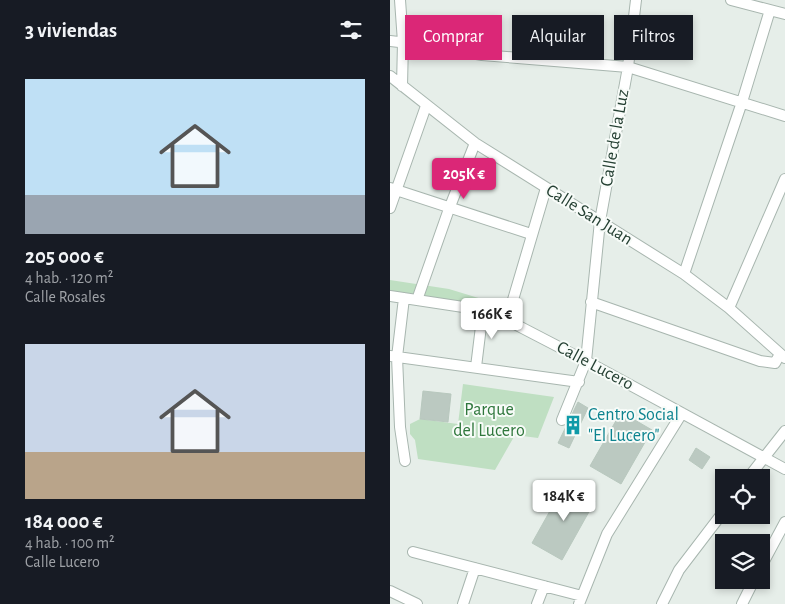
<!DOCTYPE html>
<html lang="es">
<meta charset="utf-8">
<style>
body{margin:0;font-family:"Alegreya Sans",sans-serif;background:#20242c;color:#f1f3f6;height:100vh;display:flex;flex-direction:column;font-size:19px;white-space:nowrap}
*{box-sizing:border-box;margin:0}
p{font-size:16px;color:#9ea1a6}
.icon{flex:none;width:28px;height:28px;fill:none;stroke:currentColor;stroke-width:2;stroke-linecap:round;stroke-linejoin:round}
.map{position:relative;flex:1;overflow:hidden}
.details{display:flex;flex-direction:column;background:#171b24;width:390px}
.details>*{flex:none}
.top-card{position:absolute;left:15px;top:15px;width:305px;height:45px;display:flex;gap:10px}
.buttons{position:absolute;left:325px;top:469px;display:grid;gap:10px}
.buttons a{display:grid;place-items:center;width:55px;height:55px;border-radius:0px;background:#171b24;box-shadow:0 2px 8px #0003;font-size:25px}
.price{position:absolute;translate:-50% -42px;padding:0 11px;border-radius:5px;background:#fff;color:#222;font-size:16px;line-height:32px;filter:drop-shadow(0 1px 2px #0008)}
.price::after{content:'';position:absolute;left:50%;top:30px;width:15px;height:11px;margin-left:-8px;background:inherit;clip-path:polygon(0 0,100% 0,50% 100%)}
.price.active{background:#db2777;color:#fff}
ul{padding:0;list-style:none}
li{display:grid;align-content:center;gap:10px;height:265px;padding:0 25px}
li span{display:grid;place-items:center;height:155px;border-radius:0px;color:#555}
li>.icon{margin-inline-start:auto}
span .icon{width:90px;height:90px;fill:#fffc;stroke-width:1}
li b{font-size:21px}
h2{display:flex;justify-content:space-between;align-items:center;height:60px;padding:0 25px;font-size:21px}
.tag{padding:0 18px;border-radius:0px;background:#171b24;box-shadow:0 2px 8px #0003;font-size:18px;line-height:45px}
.tag.active{background:#db2777;color:#fff}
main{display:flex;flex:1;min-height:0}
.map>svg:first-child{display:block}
</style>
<main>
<section class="details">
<h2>3 viviendas<svg class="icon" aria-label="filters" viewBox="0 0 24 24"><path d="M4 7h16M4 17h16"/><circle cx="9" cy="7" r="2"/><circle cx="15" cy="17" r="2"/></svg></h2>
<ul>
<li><span style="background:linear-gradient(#bfe0f5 75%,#9aa5b1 0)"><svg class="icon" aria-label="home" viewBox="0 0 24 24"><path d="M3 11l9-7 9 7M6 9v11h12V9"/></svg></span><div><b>205 000 €</b><p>4 hab. · 120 m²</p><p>Calle Rosales</p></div></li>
<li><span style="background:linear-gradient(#c9d6e8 70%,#b9a48a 0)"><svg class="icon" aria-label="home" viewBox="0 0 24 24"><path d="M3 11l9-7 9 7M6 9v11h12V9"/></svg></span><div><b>184 000 €</b><p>4 hab. · 100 m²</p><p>Calle Lucero</p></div></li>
</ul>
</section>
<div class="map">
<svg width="395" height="604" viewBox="0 0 395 604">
<rect width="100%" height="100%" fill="#e6eee9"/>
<!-- green -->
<path fill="#bfdfc2" d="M 0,280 L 59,289 L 95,300 L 90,311 L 0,300 Z
M 73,384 L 164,397 L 148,438 L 125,435 L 105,470 L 28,459 L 25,440 L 20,434 L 20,424 L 30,419 L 68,424 Z"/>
<!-- building -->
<path fill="#bbc9c1" stroke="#b8c8be" d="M 33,391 L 61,394 L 58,422 L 30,419 Z
M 188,402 L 198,408 L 179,448 L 168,443 Z
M 231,412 L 262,430 L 231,484 L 200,466 Z
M 306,448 L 320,457 L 312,469 L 299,460 Z
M 175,484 L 205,501 L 172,560 L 142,543 Z"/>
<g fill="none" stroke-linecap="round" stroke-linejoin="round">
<defs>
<path id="street" d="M 10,0 L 13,42 L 12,86
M 341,0 L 395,14
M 0,41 L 43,46 L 92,55 L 238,67 L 395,116
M 0,76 L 85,143 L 294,274 L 339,308 L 395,358
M 0,188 L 141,234
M 0,208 L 36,106
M 294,274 L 352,102 L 380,10
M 0,296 L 93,310 L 117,320 L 196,361 L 395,469
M 14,298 L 7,357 L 10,427 L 15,461
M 27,300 L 59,209 L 85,143
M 201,302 L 370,361 L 385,363 L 390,354
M 339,308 L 395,179
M 117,320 L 156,188
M 0,356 L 189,382
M 86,367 L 93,310
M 172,420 L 196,361 L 210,221 L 238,67 L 246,0
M 358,478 L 395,431
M 23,552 L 192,596
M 371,567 L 395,522
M 0,591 L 27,604
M 73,604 L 85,568
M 147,604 L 154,586
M 189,604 L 217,534 L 292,413
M 272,604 L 289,570 L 334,511
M 352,604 L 364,580"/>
</defs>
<!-- street casing -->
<use href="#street" stroke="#a8b6af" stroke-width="12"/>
<!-- street -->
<use href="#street" stroke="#fff" stroke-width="10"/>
</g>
<!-- icons -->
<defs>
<symbol id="building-bare" viewBox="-9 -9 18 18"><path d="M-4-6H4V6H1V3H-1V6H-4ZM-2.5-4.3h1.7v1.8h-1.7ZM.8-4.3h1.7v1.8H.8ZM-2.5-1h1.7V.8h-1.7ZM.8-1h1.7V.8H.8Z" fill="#0f9aa8" stroke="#f7fbf8" stroke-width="2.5" paint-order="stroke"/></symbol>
</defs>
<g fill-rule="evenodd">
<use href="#building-bare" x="169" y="411" width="28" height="28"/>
</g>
<g text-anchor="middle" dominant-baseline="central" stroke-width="4" stroke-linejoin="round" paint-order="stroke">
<!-- street labels -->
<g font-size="18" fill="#254033" stroke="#f7fbf8">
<text transform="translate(225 138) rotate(-80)">Calle de la Luz</text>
<text transform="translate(199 215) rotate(32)">Calle San Juan</text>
<text transform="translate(205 366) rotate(28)">Calle Lucero</text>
</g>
<!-- park labels -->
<g font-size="18" fill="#2f773c" stroke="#f7fbf8">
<text x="99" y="410">Parque<tspan x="99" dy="21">del Lucero</tspan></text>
</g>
<!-- culture labels -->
<g font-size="18" fill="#0d838f" stroke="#f7fbf8" text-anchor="start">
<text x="198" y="415">Centro Social<tspan x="198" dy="21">"El Lucero"</tspan></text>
</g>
</g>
</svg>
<div class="buttons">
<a><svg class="icon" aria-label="locate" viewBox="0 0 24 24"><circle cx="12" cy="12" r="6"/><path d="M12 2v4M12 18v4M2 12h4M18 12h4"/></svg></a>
<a><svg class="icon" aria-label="layers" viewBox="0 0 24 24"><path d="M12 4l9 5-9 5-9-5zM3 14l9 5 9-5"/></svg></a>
</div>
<b class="price active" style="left:74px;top:200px">205K €</b>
<b class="price" style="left:102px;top:340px">166K €</b>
<b class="price" style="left:174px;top:522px">184K €</b>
<div class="top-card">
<a class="tag active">Comprar</a>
<a class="tag">Alquilar</a>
<a class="tag">Filtros</a>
</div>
</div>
</main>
